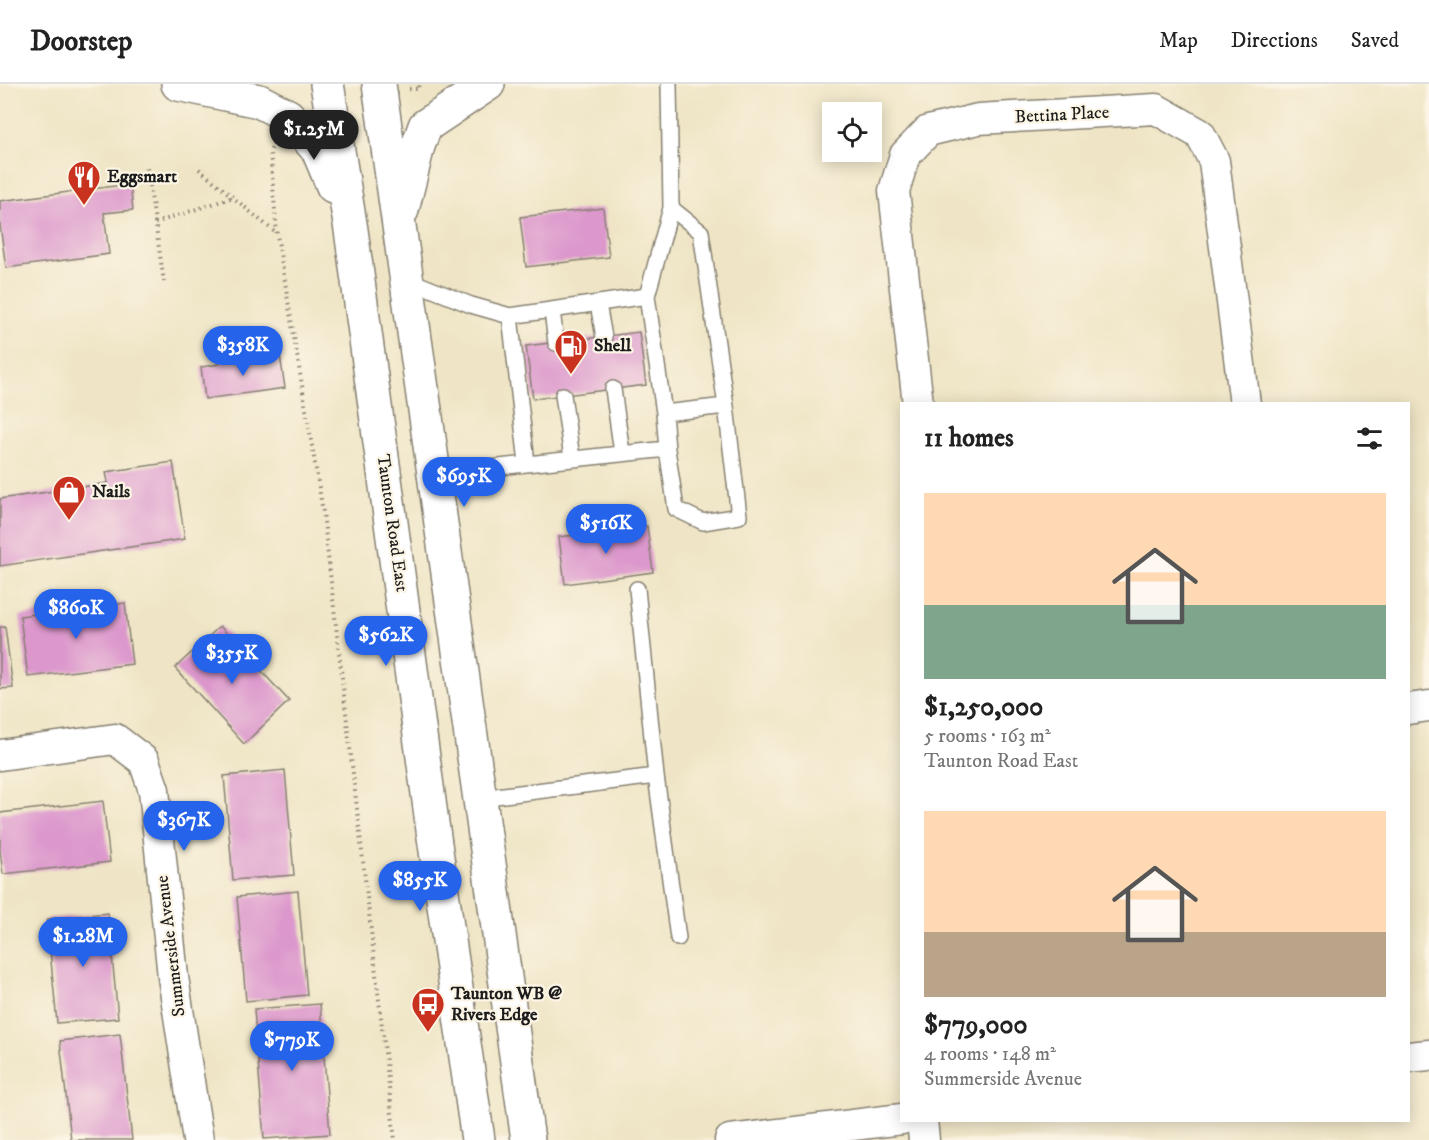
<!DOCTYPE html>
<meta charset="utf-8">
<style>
body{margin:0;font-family:"IM FELL DW Pica",serif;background:#f2f2f2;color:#222;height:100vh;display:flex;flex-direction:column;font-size:22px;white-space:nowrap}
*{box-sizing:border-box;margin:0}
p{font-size:20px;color:#767676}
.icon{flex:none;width:33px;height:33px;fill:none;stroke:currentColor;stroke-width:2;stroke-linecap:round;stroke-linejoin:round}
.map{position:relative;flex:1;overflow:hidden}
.side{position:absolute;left:900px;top:318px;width:510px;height:720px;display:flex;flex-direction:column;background:#fff;border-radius:0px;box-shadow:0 3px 15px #0003}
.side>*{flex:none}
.fabs{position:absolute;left:822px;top:18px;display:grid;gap:12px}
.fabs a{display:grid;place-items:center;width:60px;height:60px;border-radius:0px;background:#fff;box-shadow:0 3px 15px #0003;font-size:30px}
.price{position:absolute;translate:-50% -51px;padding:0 14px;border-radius:21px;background:#2563eb;color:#fff;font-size:20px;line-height:39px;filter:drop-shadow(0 2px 3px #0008)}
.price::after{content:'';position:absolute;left:50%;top:36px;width:18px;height:14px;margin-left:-9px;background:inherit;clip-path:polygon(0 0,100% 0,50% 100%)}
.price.selected{background:#222;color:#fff}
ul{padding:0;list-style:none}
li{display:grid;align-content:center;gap:12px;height:318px;padding:0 24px}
li span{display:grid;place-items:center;height:186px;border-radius:0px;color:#555}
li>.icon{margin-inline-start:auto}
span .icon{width:108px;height:108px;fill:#fffc;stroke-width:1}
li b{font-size:26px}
h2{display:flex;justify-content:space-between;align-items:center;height:72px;padding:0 24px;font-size:26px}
header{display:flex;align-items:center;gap:36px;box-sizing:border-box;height:84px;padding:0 30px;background:#fff;border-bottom:2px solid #e0e0e0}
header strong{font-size:28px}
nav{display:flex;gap:33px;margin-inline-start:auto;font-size:21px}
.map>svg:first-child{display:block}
</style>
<header>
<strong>Doorstep</strong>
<nav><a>Map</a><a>Directions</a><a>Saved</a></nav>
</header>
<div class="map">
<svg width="1429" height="1056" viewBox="0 0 1429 1056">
<rect width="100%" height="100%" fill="#fcf5e5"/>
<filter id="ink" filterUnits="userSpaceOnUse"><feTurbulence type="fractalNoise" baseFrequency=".0167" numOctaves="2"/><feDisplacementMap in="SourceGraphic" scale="12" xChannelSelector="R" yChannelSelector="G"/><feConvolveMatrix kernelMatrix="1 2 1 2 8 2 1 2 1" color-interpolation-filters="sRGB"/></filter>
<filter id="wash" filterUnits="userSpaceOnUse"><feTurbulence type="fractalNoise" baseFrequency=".008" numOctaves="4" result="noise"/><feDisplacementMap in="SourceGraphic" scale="24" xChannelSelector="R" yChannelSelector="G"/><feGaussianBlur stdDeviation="1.35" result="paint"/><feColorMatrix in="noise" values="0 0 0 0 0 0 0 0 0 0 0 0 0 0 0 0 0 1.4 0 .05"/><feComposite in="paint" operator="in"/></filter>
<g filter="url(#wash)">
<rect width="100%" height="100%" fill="#efe5c6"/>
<g id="blocks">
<!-- building -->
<path fill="#dc97cc" d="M 130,100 L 133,126 L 104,129 L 109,170 L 6,184 L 0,141 L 0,117 Z
M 603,124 L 609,173 L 526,183 L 520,133 Z
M 639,248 L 646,301 L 533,315 L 526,262 Z
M 280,271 L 285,304 L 205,315 L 201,283 L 219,280 L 219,276 L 234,273 L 235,278 Z
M 173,378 L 185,455 L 0,482 L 0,415 L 108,399 L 106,388 Z
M 647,442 L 653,488 L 565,500 L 559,453 Z
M 125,519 L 132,580 L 28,593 L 20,532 Z
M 220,542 L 289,617 L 244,660 L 175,584 Z
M 0,543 L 5,543 L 13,604 L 0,605 Z
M 285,686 L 294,791 L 233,796 L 224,692 Z
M 103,717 L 110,778 L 3,790 L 0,767 L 0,729 Z
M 298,807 L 307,911 L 246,917 L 237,813 Z
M 108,829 L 118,934 L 57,939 L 47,835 Z
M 320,920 L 330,1050 L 264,1055 L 254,925 Z
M 120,950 L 132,1056 L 71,1056 L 60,957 Z"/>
</g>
</g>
<g filter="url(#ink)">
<use href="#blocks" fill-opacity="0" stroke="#868071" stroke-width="1.5"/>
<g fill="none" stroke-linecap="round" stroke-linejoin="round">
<defs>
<path id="service" d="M 406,195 L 471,221 L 510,232
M 598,220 L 604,253
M 552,226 L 556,259
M 613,305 L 622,369
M 563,311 L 572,374
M 664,329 L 726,322
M 667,365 L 676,425 L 703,438 L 739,432 L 726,322 L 701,148 L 671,124
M 527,379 L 510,232 L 647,212
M 434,390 L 667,365 L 664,329 L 647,212 L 671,124 L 669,0
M 656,692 L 678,854
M 480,714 L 656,692 L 637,505"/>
<path id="minor" d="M 918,320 L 894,107 L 905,71 L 928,47 L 978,35 L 1156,25 L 1200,50 L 1214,77 L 1245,320
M 1408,625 L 1429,622
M 0,671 L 115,655 L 144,677 L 154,706 L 173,893 L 198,1056
M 1408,973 L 1429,971
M 922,1036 L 924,1056
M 730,1056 L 902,1035"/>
<path id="secondary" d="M 178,0 L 259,17 L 288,32 L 318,66 L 333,102
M 327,0 L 351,146 L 432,739 L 478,1056
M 379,0 L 528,1056
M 402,126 L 418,62 L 425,42 L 488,0"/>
</defs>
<!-- service casing -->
<use href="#service" stroke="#868071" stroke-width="18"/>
<!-- minor casing -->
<use href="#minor" stroke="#868071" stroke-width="33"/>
<!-- secondary casing -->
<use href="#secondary" stroke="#868071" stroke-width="36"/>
<!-- path -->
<path stroke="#868071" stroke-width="4" stroke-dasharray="1.5 4.5" stroke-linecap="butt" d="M 409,5 L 419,5 L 418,0
M 274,59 L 270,67 L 277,150 L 323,428 L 395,1056
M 147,84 L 164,198
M 199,85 L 277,150
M 155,139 L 233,113"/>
<!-- service -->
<use href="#service" stroke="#fff" stroke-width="15"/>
<!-- minor -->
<use href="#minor" stroke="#fff" stroke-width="30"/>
<!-- secondary -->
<use href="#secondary" stroke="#fff" stroke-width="33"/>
</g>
</g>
<!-- icons -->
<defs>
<symbol id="restaurant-pin" viewBox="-11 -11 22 30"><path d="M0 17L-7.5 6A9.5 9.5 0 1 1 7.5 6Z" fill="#c8321e" stroke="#fcf5e5"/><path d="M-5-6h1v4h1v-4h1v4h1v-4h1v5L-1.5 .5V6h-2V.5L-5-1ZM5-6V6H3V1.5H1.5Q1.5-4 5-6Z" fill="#fff"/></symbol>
<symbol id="fuel-pin" viewBox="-11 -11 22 30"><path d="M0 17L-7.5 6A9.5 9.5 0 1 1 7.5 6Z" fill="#c8321e" stroke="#fcf5e5"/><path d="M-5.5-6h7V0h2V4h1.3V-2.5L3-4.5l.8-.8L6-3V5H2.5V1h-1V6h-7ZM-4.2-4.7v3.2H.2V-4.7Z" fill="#fff"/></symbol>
<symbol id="shop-pin" viewBox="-11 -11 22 30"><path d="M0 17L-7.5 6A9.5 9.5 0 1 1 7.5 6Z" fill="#c8321e" stroke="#fcf5e5"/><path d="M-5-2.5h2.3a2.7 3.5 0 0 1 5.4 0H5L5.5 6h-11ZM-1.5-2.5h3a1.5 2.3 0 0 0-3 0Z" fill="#fff"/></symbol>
<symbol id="bus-pin" viewBox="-11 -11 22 30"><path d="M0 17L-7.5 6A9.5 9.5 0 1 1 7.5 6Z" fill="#c8321e" stroke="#fcf5e5"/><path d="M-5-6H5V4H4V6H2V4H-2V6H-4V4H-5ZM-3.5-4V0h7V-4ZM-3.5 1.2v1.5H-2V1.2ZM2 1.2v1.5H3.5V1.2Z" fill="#fff"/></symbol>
</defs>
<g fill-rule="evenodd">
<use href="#restaurant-pin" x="65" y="74" width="38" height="52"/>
<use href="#fuel-pin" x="552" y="243" width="38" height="52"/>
<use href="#shop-pin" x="50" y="389" width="38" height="52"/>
<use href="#bus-pin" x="409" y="901" width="38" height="52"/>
</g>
<g text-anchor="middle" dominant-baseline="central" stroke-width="4.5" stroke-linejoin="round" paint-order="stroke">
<!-- street labels -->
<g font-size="18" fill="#1c1c1c" stroke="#fcf5e5">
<text transform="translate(1062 31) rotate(-3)">Bettina Place</text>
<text transform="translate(392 439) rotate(82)">Taunton Road East</text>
<text transform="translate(171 862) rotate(-97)">Summerside Avenue</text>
</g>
<!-- poi labels -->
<g font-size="18" font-weight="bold" fill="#1c1c1c" stroke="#fcf5e5" text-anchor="start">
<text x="107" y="93">Eggsmart</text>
<text x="594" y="262">Shell</text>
<text x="92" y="408">Nails</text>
<text x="451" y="910">Taunton WB @<tspan x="451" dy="21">Rivers Edge</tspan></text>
</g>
</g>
</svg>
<div class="fabs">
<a><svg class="icon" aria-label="locate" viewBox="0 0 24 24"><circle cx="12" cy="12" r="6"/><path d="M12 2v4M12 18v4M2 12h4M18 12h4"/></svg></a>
</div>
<b class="price selected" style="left:314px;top:77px">$1.25M</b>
<b class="price" style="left:243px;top:293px">$358K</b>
<b class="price" style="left:464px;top:424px">$695K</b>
<b class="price" style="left:606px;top:471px">$516K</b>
<b class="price" style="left:76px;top:556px">$860K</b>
<b class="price" style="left:386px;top:583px">$562K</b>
<b class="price" style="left:232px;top:601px">$355K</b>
<b class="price" style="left:184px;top:768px">$367K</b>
<b class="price" style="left:420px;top:828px">$855K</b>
<b class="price" style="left:83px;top:884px">$1.28M</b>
<b class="price" style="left:292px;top:988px">$779K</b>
<section class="side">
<h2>11 homes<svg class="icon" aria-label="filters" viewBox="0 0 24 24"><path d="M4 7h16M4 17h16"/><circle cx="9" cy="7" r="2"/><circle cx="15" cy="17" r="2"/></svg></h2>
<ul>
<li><span style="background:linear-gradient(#ffd9b3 60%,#7fa58c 0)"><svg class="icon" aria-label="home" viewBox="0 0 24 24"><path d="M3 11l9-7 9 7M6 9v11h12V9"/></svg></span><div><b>$1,250,000</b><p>5 rooms · 163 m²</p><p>Taunton Road East</p></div></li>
<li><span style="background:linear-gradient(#ffd9b3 65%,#b9a48a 0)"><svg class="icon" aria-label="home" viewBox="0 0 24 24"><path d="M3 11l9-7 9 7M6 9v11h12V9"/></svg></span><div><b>$779,000</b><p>4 rooms · 148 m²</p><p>Summerside Avenue</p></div></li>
</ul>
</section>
</div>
